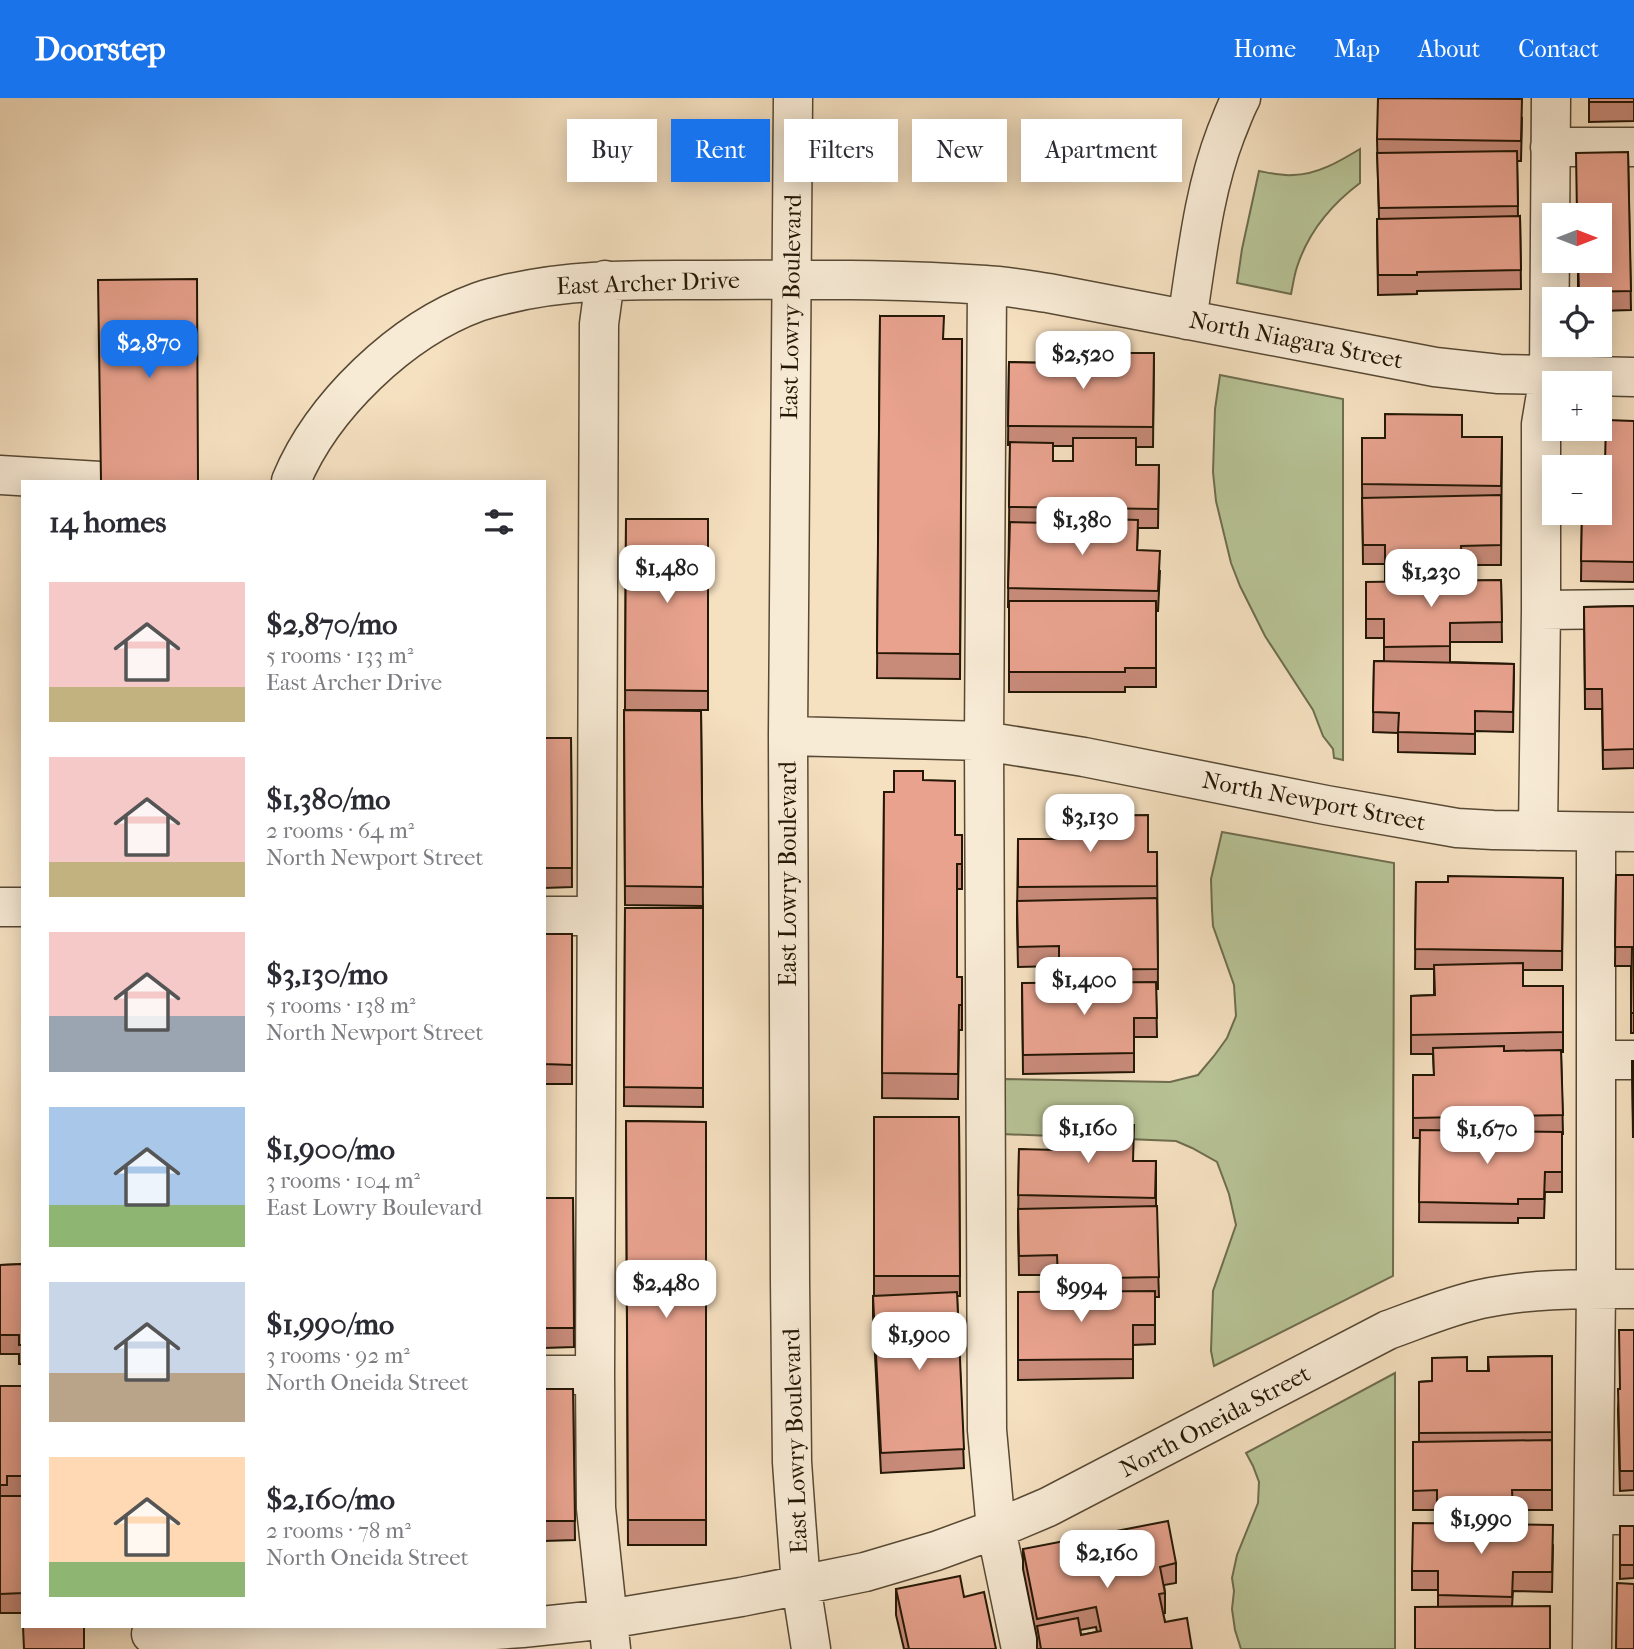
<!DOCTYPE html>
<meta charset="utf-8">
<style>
body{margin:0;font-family:"IM FELL French Canon",serif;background:#f7f7f7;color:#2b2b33;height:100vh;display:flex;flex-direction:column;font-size:26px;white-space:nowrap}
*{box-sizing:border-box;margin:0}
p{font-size:23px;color:#7c7c81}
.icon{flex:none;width:38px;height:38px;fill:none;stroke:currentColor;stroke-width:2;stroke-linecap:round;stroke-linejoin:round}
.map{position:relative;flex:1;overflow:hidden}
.side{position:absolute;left:21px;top:382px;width:525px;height:1148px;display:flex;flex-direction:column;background:#fff;border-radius:0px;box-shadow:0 4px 18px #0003}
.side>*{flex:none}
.banner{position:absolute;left:567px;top:21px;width:665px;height:63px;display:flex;gap:14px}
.needle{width:46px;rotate:90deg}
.fabs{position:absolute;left:1542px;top:105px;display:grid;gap:14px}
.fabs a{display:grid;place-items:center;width:70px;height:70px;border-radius:0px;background:#fff;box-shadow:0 4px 18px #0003;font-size:35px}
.price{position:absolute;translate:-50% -60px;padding:0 16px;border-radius:14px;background:#fff;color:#222;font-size:23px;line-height:46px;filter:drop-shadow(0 2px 4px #0008)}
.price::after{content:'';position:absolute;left:50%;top:42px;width:21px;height:16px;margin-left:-10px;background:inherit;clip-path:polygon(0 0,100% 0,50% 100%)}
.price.current{background:#1a73e8;color:#fff}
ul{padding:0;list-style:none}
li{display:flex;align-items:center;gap:21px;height:175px;padding:0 28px}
li span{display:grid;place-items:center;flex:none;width:196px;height:140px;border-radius:0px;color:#555}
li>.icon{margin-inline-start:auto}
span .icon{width:84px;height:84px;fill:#fffc;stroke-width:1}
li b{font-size:30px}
h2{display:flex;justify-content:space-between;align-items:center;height:84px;padding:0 28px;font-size:30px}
.chip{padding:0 24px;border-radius:0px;background:#fff;box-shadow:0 4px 18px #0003;font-size:24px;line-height:63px}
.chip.current{background:#1a73e8;color:#fff}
header{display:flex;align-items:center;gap:42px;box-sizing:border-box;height:98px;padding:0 35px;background:#1a73e8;color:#fff}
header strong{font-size:33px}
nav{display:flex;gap:38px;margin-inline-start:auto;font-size:24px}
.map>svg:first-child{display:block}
</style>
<header>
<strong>Doorstep</strong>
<nav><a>Home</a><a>Map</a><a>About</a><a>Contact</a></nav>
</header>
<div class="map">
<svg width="1634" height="1551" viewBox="0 0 1634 1551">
<rect width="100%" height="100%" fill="#f5e0c0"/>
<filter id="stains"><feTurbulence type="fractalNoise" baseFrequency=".00286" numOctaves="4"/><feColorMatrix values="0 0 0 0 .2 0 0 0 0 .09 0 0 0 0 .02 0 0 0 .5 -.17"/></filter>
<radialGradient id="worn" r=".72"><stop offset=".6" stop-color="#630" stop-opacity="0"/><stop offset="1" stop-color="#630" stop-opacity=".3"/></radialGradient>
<!-- green -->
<path fill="#b7c396" stroke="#6e6d4e" stroke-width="2" d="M 1360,51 L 1360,85 C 1332,106 1308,135 1297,169 C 1294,178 1293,187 1291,196 L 1237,185 L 1242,151 L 1259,73 C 1270,75 1282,78 1293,77 C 1317,77 1340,63 1360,51 Z
M 1220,277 L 1343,301 L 1343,662 L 1334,660 L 1333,651 L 1323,638 L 1313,612 L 1265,538 L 1240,488 L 1231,465 L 1216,403 L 1213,374 L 1215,311 Z
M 1222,734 L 1394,765 L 1393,1178 L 1214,1268 L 1211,1253 L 1213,1193 L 1236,1127 L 1229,1096 L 1217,1064 L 1192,1050 L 1176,1043 L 1002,1036 L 1002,981 L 1170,984 L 1198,977 L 1214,958 L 1227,940 L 1236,918 L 1234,887 L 1213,828 L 1212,812 L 1211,781 Z
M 1395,1275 L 1395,1551 L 1241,1551 L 1235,1532 L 1232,1511 L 1234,1493 L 1232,1480 L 1237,1457 L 1258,1405 L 1259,1384 L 1253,1368 L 1246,1355 Z"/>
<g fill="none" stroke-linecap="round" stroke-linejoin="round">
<defs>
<path id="minor" d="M 793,0 L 788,638 L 790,1183 L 792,1364 L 796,1421 L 801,1487 L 811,1551
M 1550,49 L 1634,49
M 605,182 L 599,226 L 595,1277 L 596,1410 L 611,1551
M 987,187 L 984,643 L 987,1332 L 996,1431 L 1021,1551
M 1187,222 C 1197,159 1203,95 1226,35 C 1231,23 1235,11 1241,0
M 0,377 L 100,383
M 291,383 C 322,308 401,232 478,204 C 486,201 495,199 503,197 C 571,180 640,182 709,182 C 801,182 893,180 985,187 C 1006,188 1027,192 1048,195 L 1435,269 L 1499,276 L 1634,279
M 1541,512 L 1634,511
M 788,638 L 984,643 L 1084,659 L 1326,707 L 1457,730 L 1493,732 L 1634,734
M 1538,733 L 1541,512 L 1541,326 L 1549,278 L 1551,0
M 0,809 L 23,809
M 544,818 L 596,818
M 1597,962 L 1634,962
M 544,1277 L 595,1277
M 1595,1417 L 1634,1417
M 151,1536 L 220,1534 L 468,1534 L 522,1530 L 608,1521 L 741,1499 L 865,1474 L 936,1453 L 996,1431 L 1048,1409 L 1388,1232 C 1419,1221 1449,1208 1481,1201 C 1532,1190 1583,1191 1634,1191
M 1592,1551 L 1596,1191 L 1596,734"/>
</defs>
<!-- minor casing -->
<use href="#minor" stroke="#584934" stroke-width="41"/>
<!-- minor -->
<use href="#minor" stroke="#f8ebd6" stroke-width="38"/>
</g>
<!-- wall -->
<path fill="#c88b7a" stroke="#241705" stroke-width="2" fill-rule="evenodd" d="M 1589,0 L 1634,0 L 1634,23 L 1589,24 Z
M 1522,20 L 1521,63 L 1517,63 L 1518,119 L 1520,118 L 1521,191 L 1417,193 L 1417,196 L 1378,197 L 1377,121 L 1379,121 L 1377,41 Z
M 1628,54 L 1631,212 L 1600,213 L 1600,201 L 1578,201 L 1578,163 Z
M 880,218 L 944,241 L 962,241 L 960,581 L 877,580 Z
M 1154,255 L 1153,349 L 1136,349 L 1136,367 L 1159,367 L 1158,430 L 1138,430 L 1137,452 L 1160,473 L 1158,513 L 1156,513 L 1156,589 L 1125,589 L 1125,594 L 1009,594 L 1009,509 L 1008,509 L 1010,347 L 1008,347 L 1009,264 L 1053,265 ZM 1053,348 L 1073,348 L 1073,363 L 1053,363 ZM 1053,429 L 1072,429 L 1072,444 L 1053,443 Z
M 1634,323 L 1634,484 L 1581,483 L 1582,415 L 1604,409 Z
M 1462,339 L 1502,339 L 1501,467 L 1462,467 L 1462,483 L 1501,482 L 1502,544 L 1450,544 L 1450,564 L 1514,566 L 1513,634 L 1475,633 L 1475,656 L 1398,654 L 1398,635 L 1373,634 L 1374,563 L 1384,563 L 1384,540 L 1366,540 L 1366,484 L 1385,484 L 1385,466 L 1363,466 L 1362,386 L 1385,340 Z
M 626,421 L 708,421 L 708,612 L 625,612 Z
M 1634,508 L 1634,670 L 1603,671 L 1602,611 L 1585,611 L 1584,509 Z
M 624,612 L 701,613 L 703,808 L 625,807 Z
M 544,640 L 571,640 L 572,789 L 544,790 Z
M 923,682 L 955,737 L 962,737 L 962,791 L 957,791 L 957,879 L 962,879 L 962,932 L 959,932 L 958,1001 L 882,1000 L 884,694 L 894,694 Z
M 1018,741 L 1056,741 L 1148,754 L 1157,754 L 1158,891 L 1156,891 L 1157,939 L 1134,939 L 1134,974 L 1023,976 L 1022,885 L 1059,885 L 1059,868 L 1018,869 L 1017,822 Z
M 1616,777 L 1634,777 L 1634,935 L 1631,935 L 1631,868 L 1615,868 Z
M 1563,780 L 1562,872 L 1523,872 L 1523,888 L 1563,888 L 1563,954 L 1561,954 L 1563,1036 L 1562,1036 L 1562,1094 L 1545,1094 L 1544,1120 L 1518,1120 L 1518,1125 L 1419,1124 L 1420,1040 L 1413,1040 L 1413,977 L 1434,977 L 1433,956 L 1411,956 L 1411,898 L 1434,897 L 1434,871 L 1415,871 L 1416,784 L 1448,784 Z
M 625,810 L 703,810 L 703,1009 L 624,1008 Z
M 544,836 L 572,836 L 572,986 L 544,986 Z
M 1632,963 L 1634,963 L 1634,1039 L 1633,1039 Z
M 874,1019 L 959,1019 L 960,1198 L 957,1198 L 964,1370 L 881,1375 L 873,1218 L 873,1198 L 874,1198 Z
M 626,1023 L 706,1024 L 706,1447 L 628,1447 Z
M 1019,1051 L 1134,1063 L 1156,1063 L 1156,1108 L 1159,1199 L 1155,1199 L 1155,1246 L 1133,1247 L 1133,1280 L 1018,1282 L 1018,1194 L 1057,1194 L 1057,1177 L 1019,1177 L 1018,1130 Z
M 544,1100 L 573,1100 L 574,1249 L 544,1250 Z
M 23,1166 L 23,1266 L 19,1266 L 19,1256 L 0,1256 L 0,1167 Z
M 1634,1232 L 1634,1392 L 1620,1393 L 1618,1311 L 1620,1291 Z
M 1552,1258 L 1552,1412 L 1513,1412 L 1513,1427 L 1553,1447 L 1552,1494 L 1513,1493 L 1512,1508 L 1438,1509 L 1438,1492 L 1412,1492 L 1412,1473 L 1437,1425 L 1437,1412 L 1413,1412 L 1413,1344 L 1419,1344 L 1419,1284 L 1432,1283 L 1467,1273 L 1488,1273 L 1488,1259 Z
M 0,1288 L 23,1288 L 23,1515 L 0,1515 Z
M 544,1291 L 573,1291 L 575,1442 L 544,1443 Z
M 1620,1428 L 1634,1428 L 1634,1480 L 1620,1481 Z
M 1023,1451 L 1176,1465 L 1176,1485 L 1164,1487 L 1165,1495 L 1165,1515 L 1163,1515 L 1165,1524 L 1192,1551 L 1037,1551 L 1037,1540 L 1023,1471 ZM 1096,1529 L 1097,1534 L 1081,1537 L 1080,1532 Z
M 896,1491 L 964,1499 L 996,1551 L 904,1551 L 896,1517 Z"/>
<!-- building -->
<path fill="#e8a28e" stroke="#241705" stroke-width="2" d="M 1378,0 L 1522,1 L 1521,43 L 1377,41 Z
M 1589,0 L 1634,0 L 1634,4 L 1589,4 Z
M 1517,53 L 1518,108 L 1379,110 L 1377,55 Z
M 1628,54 L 1631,193 L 1579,194 L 1578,163 L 1600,163 L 1600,117 L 1577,117 L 1576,55 Z
M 1520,118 L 1521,172 L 1417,174 L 1417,177 L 1378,177 L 1377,121 Z
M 197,181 L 198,383 L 101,383 L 98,182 Z
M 880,218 L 944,218 L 943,241 L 962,241 L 960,556 L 877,555 Z
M 1053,255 L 1154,255 L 1153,329 L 1008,328 L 1009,264 L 1053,265 Z
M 1385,316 L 1462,317 L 1462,339 L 1502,339 L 1501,388 L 1362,386 L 1362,340 L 1385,340 Z
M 1606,322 L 1634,323 L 1634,464 L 1581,463 L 1582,415 L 1600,415 L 1600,409 L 1604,409 Z
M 1073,340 L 1136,340 L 1136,367 L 1159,367 L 1158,411 L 1009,409 L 1010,344 L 1053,345 L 1053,363 L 1073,363 Z
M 1501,397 L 1501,447 L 1461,448 L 1462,470 L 1385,471 L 1385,447 L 1363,447 L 1362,400 Z
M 1072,420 L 1138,422 L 1137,452 L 1160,453 L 1158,493 L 1008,490 L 1010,424 L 1053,425 L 1053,443 L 1072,444 Z
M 626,421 L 708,421 L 708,593 L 625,592 Z
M 1501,482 L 1502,524 L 1450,525 L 1450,548 L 1384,549 L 1384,521 L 1366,521 L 1366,484 Z
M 1009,503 L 1156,503 L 1156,570 L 1125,570 L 1125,574 L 1009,574 Z
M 1634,508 L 1634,651 L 1603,652 L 1602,591 L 1585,591 L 1584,509 Z
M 1374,563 L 1514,566 L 1513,614 L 1475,613 L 1475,636 L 1398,634 L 1399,615 L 1373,614 Z
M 624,612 L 701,613 L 703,789 L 625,788 Z
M 544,640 L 571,640 L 572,770 L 544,770 Z
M 894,673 L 923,673 L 923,682 L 955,683 L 955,737 L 962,737 L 962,766 L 957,766 L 957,879 L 962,879 L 962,907 L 959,907 L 958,976 L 882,975 L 884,694 L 894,694 Z
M 1148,717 L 1148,754 L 1157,754 L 1157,788 L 1018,789 L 1018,741 L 1056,741 L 1056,718 Z
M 1616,777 L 1634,777 L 1634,915 L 1631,915 L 1632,849 L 1615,849 Z
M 1448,778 L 1563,780 L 1562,853 L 1415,851 L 1416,784 L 1448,784 Z
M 1157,800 L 1158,871 L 1059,872 L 1059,848 L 1018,849 L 1017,803 Z
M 625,810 L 703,810 L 703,990 L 624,989 Z
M 544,836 L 572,836 L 572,967 L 544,966 Z
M 1523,865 L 1523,888 L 1563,888 L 1563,934 L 1411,937 L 1411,898 L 1435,897 L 1434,867 Z
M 1156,884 L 1157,920 L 1134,920 L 1134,955 L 1023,957 L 1022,885 Z
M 1504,948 L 1504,953 L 1561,952 L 1563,1017 L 1413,1020 L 1413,977 L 1434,977 L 1433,950 Z
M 1632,963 L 1634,963 L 1634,1019 L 1633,1019 Z
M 874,1019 L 959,1019 L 960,1178 L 874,1178 Z
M 626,1023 L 706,1024 L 706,1422 L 628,1422 Z
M 1058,1025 L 1134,1027 L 1133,1063 L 1156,1063 L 1155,1100 L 1018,1097 L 1019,1051 L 1058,1052 Z
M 1420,1032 L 1562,1034 L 1562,1074 L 1545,1074 L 1544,1101 L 1518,1101 L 1518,1106 L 1419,1104 Z
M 544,1100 L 573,1100 L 574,1230 L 544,1230 Z
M 1157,1108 L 1159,1179 L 1058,1181 L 1057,1157 L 1019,1158 L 1018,1111 Z
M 23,1166 L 23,1247 L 19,1247 L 19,1237 L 0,1237 L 0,1167 Z
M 1155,1193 L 1155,1227 L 1133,1227 L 1133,1261 L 1018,1262 L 1018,1194 Z
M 957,1194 L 964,1351 L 881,1355 L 873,1198 Z
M 1619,1232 L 1634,1232 L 1634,1373 L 1620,1373 L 1618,1291 L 1620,1291 Z
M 1552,1258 L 1552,1334 L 1419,1335 L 1419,1284 L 1432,1283 L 1432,1260 L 1467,1259 L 1467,1273 L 1489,1273 L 1488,1259 Z
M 0,1288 L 23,1288 L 23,1378 L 7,1378 L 7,1387 L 0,1387 Z
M 544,1291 L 573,1291 L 575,1423 L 544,1423 Z
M 1552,1342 L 1552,1392 L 1512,1392 L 1513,1414 L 1437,1415 L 1437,1392 L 1413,1393 L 1413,1344 Z
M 0,1398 L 23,1398 L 23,1495 L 0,1496 Z
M 1168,1423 L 1176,1465 L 1160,1469 L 1165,1495 L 1159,1496 L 1165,1524 L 1187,1520 L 1192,1551 L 1041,1551 L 1037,1528 L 1078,1520 L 1081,1537 L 1101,1533 L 1096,1509 L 1037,1521 L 1023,1451 Z
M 1413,1425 L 1553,1427 L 1552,1474 L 1513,1474 L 1512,1499 L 1438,1497 L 1438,1473 L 1412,1473 Z
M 1620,1428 L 1634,1428 L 1634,1467 L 1620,1467 Z
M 960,1478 L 964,1499 L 984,1494 L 996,1551 L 909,1551 L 896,1491 Z
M 1617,1485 L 1634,1486 L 1634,1551 L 1616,1551 Z
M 1550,1508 L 1550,1551 L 1415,1551 L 1415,1509 Z
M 23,1528 L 84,1528 L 84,1551 L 24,1551 Z"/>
<g text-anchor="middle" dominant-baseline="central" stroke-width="5" stroke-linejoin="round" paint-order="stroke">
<!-- street labels -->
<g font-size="24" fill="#241705" stroke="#f8ebd6">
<text transform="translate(648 185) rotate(-2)">East Archer Drive</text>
<text transform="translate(791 209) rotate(-89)">East Lowry Boulevard</text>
<text transform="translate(1296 242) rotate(11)">North Niagara Street</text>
<text transform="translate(1314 703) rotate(11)">North Newport Street</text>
<text transform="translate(788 776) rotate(-90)">East Lowry Boulevard</text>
<text transform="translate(1215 1323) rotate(-28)">North Oneida Street</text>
<text transform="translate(795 1343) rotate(-92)">East Lowry Boulevard</text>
</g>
</g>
<rect width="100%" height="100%" filter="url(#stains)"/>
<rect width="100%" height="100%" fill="url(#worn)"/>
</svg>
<div class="fabs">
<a><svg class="needle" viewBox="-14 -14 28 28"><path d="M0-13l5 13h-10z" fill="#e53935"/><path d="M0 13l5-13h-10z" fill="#7c7c81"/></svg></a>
<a><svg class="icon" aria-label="locate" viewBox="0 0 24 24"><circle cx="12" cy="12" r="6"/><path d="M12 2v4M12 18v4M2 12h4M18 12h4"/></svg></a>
<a>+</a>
<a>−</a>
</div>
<b class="price current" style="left:149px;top:282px">$2,870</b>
<b class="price" style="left:1083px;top:293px">$2,520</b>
<b class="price" style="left:1082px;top:459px">$1,380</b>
<b class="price" style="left:667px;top:507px">$1,480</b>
<b class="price" style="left:1431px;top:511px">$1,230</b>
<b class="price" style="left:1090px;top:756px">$3,130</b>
<b class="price" style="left:1084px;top:919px">$1,400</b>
<b class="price" style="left:1088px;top:1067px">$1,160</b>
<b class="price" style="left:1487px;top:1068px">$1,670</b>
<b class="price" style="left:666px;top:1222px">$2,480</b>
<b class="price" style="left:1081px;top:1226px">$994</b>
<b class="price" style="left:919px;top:1274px">$1,900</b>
<b class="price" style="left:1481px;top:1458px">$1,990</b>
<b class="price" style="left:1107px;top:1492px">$2,160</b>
<div class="banner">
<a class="chip">Buy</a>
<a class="chip current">Rent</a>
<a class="chip">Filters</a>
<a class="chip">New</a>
<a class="chip">Apartment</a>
</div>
<section class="side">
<h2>14 homes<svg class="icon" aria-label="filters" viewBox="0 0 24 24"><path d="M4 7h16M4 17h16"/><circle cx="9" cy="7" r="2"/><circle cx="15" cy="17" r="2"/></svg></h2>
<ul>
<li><span style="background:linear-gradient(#f6c9c9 75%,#c2b280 0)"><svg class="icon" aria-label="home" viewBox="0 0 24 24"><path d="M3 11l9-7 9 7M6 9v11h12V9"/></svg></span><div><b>$2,870/mo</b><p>5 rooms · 133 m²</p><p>East Archer Drive</p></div></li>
<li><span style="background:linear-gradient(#f6c9c9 75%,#c2b280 0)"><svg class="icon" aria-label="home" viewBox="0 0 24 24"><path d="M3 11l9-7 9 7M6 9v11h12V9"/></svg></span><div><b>$1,380/mo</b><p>2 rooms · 64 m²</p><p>North Newport Street</p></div></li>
<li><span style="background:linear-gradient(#f6c9c9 60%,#9aa5b1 0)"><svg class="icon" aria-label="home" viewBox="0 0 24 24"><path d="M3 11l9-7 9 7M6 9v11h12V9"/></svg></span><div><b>$3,130/mo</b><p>5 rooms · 138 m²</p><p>North Newport Street</p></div></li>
<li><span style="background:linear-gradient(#a9c7e8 70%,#8fb573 0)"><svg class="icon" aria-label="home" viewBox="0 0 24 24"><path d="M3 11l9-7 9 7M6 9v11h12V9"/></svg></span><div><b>$1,900/mo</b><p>3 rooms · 104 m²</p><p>East Lowry Boulevard</p></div></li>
<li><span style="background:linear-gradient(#c9d6e8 65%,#b9a48a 0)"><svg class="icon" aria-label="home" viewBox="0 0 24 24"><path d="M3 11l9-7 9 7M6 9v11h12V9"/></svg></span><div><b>$1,990/mo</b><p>3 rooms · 92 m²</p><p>North Oneida Street</p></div></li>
<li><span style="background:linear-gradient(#ffd9b3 75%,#8fb573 0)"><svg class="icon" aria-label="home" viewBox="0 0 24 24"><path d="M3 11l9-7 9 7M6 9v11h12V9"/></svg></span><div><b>$2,160/mo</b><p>2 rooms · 78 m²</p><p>North Oneida Street</p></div></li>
</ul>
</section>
</div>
